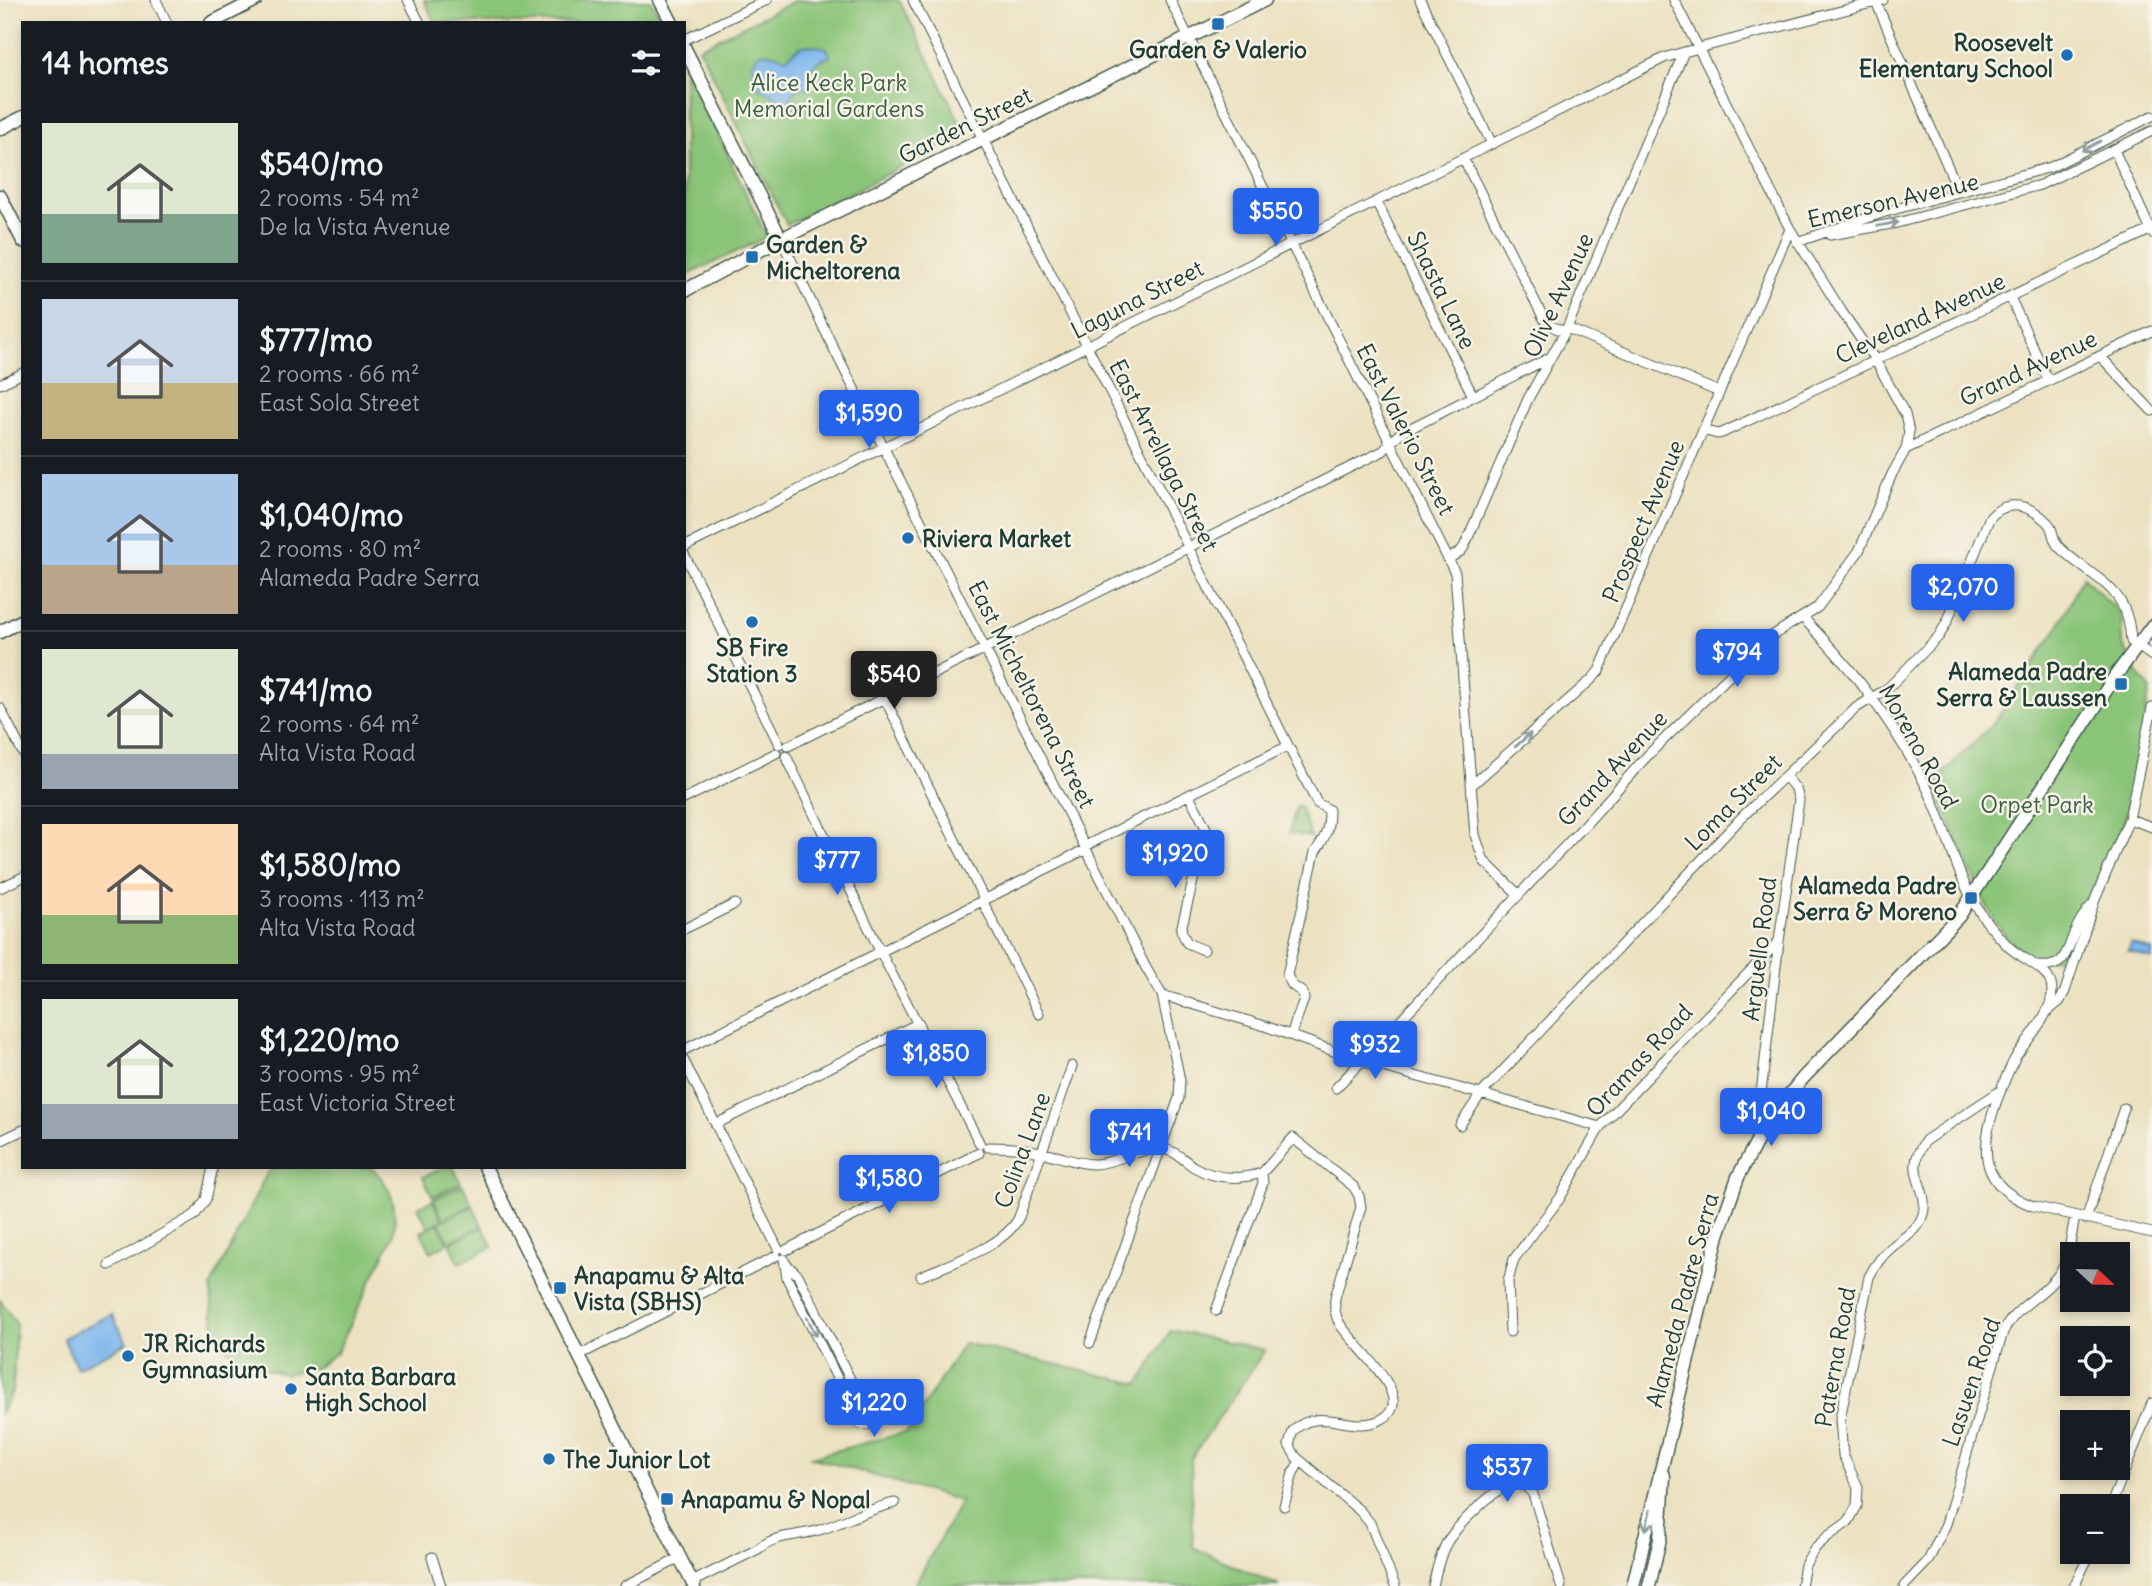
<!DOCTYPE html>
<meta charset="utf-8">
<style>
body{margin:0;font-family:Delius,sans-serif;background:#242831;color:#f1f3f6;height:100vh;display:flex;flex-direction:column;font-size:26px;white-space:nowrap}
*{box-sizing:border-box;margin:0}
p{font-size:23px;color:#9ea1a6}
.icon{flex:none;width:38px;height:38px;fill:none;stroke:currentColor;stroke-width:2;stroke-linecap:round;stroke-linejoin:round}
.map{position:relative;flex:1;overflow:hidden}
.sheet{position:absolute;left:21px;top:21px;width:665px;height:1148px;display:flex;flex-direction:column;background:#171b24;border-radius:0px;box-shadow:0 4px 10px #0003}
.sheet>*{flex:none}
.needle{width:46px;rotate:112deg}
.buttons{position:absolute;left:2060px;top:1242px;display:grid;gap:14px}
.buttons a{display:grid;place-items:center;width:70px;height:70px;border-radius:0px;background:#171b24;box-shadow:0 4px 10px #0003;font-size:35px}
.price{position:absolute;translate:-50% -60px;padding:0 16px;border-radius:7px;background:#2563eb;color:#fff;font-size:23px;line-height:46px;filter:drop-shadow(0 2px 4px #0008)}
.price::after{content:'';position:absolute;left:50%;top:42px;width:21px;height:16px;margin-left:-10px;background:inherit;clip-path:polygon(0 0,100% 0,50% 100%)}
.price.on{background:#222;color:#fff}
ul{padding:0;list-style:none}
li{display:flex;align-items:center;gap:21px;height:175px;padding:0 21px}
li+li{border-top:2px solid #363941}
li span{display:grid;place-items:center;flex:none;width:196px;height:140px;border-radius:0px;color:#555}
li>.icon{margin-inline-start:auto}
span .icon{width:84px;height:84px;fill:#fffc;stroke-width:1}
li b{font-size:30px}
h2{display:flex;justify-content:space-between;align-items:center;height:84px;padding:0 21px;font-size:30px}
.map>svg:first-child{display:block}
</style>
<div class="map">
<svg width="2152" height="1586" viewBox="0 0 2152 1586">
<rect width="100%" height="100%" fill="#f7f3e8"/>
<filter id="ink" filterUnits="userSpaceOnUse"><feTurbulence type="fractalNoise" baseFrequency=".0143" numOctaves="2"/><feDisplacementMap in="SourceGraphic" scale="14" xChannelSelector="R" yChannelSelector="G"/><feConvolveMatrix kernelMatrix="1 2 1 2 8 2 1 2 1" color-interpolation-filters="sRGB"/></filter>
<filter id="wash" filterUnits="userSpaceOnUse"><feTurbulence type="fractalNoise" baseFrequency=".00686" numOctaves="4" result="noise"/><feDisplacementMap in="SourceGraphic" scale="28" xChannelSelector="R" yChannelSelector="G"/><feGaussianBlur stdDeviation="1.57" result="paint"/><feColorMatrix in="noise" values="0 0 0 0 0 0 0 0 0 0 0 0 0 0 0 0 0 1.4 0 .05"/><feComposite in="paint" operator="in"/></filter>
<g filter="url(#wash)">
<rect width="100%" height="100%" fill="#ece2c1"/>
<!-- green -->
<path fill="#8ac478" stroke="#548056" stroke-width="2" d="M 424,0 L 651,0 L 663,23 L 435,23 Z
M 796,0 L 899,0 L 966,134 L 787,225 L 699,48 Z
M 684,64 L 767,237 L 684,277 Z
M 2083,577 L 2121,614 L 2122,643 L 2137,672 L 2150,689 L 2125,821 L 2101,876 L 2074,923 L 2064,949 L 2056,959 C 2006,969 1979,889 1963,853 C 1953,830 1943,806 1933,783 L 1994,723 L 2058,627 Z
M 1300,806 L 1311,837 L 1289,833 L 1296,807 Z
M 274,1167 L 370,1167 C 393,1185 398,1209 393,1236 L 337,1352 L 316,1368 L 285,1374 L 246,1365 L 226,1348 L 215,1326 L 212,1312 L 211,1286 L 266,1175 Z
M 444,1167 L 453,1167 L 461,1183 L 433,1197 L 423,1177 Z
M 463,1185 L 472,1205 L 443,1219 L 434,1199 Z
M 432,1200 L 442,1220 L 428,1227 L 418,1207 Z
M 473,1206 L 482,1226 L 449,1242 L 439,1222 Z
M 438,1223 L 447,1243 L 431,1252 L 421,1232 Z
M 483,1227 L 493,1247 L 459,1263 L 450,1243 Z
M 0,1300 L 16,1323 L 13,1390 L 0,1413 Z
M 1171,1330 L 1265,1350 L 1191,1459 L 1193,1547 L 1279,1586 L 914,1586 L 961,1501 L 811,1457 L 907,1432 L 964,1343 L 1139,1384 Z"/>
<!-- water -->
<path fill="#7bb5ec" stroke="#4d7990" stroke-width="2" d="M 808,45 L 827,48 L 830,57 C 817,60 803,70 811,84 L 809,89 C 799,85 795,89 790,98 L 795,110 L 791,113 L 784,109 L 777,98 L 759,87 L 752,63 L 760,53 C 769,52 778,55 786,58 L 800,47 Z
M 2131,943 L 2152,950 L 2152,959 L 2128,951 Z
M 112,1314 L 127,1343 L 77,1368 L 63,1338 Z"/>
</g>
<g filter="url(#ink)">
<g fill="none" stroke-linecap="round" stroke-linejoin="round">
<defs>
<path id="street" d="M 156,0 L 167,23
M 408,0 L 420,23
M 913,0 L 1317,803 L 1329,810 C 1329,829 1326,837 1315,852 L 1287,975 L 1292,985 L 1303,993 L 1304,999 L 1291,1035
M 1170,0 L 1455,573 L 1475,835 L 1484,861 L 1519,895
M 1420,0 L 1492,144
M 1674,0 L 1790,229 L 1842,312 L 1876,361 L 1905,414 L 1909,432 L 1906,449
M 1876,2 L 1958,190
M 684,40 L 767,0
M 2114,150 L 2152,233
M 1463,158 L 1544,319 L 1551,326 L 1565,332
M 1376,201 L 1473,396
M 1830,235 L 1897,223 L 2040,185 L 2152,131
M 781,239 L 832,345 L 1146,968 L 1162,995 L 1180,1080 L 1179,1098 L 1090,1343
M 1797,242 L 1885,212 L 2051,167 L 2152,116
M 2010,297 L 2048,380
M 1567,328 L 1719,392
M 2100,356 L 2152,411
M 0,384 L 23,373
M 1703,430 L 1717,434 L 1722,433 L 2152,229
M 684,547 L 1664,58 L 1684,52
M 684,554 L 779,744
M 1450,558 L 1461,551 L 1464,547 L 1528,399 L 1567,328 L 1684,52 L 1883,0
M 1803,618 C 1853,668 1895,725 1927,788 C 1946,826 1954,869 1976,906 C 1984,920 1997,935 2009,947 C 2024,961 2051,968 2052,990 C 2053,1013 2029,1037 2017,1055 C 2008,1070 2002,1087 1996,1103 C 1979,1151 1980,1186 2033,1206 L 2152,1233
M 885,699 L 984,899
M 0,708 L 23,753
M 788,746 L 1383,451 L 1399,434 L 1549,358
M 786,756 L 881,953 L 980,1144
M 1472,785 L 1592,679 L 1599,671 L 1790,229
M 1189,795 L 1206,828 L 1181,930 L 1187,943 L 1204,950
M 684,799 L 776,753
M 2129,819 L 2152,827
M 1085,846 L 1288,746
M 0,888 L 23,877
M 982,900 L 1039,1014
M 684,929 L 735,904
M 2037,966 C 2066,969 2066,953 2075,931 C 2079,922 2085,913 2091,906
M 1162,995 L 1265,1026 L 1361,1061 L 1600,1127
M 2048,1011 L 2060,1001 L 2065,991 L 2094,902 L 2129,819 L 2152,708
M 684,1050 L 1086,849
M 684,1061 L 778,1249
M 1336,1088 L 1585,825 L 1648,755 L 1767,639 L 1818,607 L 1859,551 L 1892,474 L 1906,449 L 2152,331
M 716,1124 L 919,1023
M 1460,1125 L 1481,1094 L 1741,818 L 1856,708 L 1888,688 L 1939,636 L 1947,622 L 1989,519 C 2006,497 2031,505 2048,523 C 2054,530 2052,540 2059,547 C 2095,582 2128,584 2131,641 L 2152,656
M 1761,1132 L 1759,1110 L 1779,941 L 1799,800 L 1796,789 L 1785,776
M 0,1141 L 23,1130
M 988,1147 C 1009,1147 1032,1149 1052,1155 C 1066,1158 1079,1164 1094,1164 C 1119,1163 1140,1145 1167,1150 C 1177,1152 1185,1161 1194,1167 C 1215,1179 1239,1180 1262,1173
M 2086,1219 L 2124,1108
M 786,1250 L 979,1153
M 784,1259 L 787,1278 L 860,1424 L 867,1425 L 870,1419 L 798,1275 L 786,1264
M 109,1265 L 195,1215 L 206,1199 L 213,1167
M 921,1276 C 949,1264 1006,1246 1019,1217 L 1072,1066
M 1216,1311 L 1263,1183 L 1262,1173 L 1293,1138 L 1354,1187 L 1359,1196 L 1361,1207 L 1335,1298 C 1334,1308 1335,1316 1340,1324 C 1352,1345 1427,1405 1375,1422 C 1347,1431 1318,1406 1293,1431 L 1289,1445 L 1296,1457 L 1360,1511 L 1370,1523 L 1395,1586
M 1510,1332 L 1508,1281 L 1514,1259 L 1560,1198 L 1600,1127 L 1779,941
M 579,1355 L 776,1256
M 1284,1506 L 1293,1473 L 1300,1461
M 2110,1507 L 2152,1403
M 432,1557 L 441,1586
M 692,1582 L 758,1549 C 774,1535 797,1536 816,1531 C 843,1523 867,1509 895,1503
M 625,1586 L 680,1558
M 1433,1586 C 1436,1571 1439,1558 1446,1544 C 1455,1528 1496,1485 1515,1484 C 1523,1483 1528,1488 1533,1494 L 1561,1586
M 1801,1586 L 1805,1565 L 1814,1549 L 1827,1537 L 1848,1522 L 1857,1506 L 1858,1487 L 1843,1455 L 1840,1419 L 1869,1277 C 1875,1265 1881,1256 1892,1247 C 1902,1238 1917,1231 1922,1217 C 1933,1188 1900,1174 1926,1140 L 2000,1091
M 1904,1586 L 1928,1561 L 1946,1524 L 2003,1332 C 2017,1304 2045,1296 2061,1271 C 2070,1257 2071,1234 2075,1217
M 2074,1586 L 2091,1552"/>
<path id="secondary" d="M 660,0 L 672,23
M 211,23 L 256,0
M 684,47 L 781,239
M 0,129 L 23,117
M 0,196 L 23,241
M 684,291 L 781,239 L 1265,0
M 0,632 L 23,620
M 485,1167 L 694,1586
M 1633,1586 L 1718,1235 L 1738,1177 L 1767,1122 L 1803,1078 L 1959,916 L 2116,675 L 2152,626
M 1649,1586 L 1660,1539 L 1664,1476"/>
</defs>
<!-- street casing -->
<use href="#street" stroke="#3e5649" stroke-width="11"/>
<!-- secondary casing -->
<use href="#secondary" stroke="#3e5649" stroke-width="15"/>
<!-- street -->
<use href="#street" stroke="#fff" stroke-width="9"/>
<!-- secondary -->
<use href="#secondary" stroke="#fff" stroke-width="12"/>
</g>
<!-- one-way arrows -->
<defs><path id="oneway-shaft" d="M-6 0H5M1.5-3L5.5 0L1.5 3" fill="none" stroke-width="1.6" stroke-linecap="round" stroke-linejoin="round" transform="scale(1.75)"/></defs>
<g stroke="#8f9e9a">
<use href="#oneway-shaft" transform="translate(2091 146) rotate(152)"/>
<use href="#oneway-shaft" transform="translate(1888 224) rotate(-11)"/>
<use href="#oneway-shaft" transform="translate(1523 740) rotate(-41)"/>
<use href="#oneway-shaft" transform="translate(812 1327) rotate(63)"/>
<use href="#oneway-shaft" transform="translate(1648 1520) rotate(102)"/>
</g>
</g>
<!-- markers -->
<g fill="#1f6fb2" stroke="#f7f3e8" stroke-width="2.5">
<rect x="1211" y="17" width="14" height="14" rx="3.5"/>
<circle cx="2067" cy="55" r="7"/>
<rect x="745" y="250" width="14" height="14" rx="3.5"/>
<circle cx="908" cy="538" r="7"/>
<circle cx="752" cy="622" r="7"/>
<rect x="2114" y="677" width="14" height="14" rx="3.5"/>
<rect x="1964" y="891" width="14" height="14" rx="3.5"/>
<rect x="553" y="1281" width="14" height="14" rx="3.5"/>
<circle cx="128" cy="1356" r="7"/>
<circle cx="291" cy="1389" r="7"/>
<circle cx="549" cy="1459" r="7"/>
<rect x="660" y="1492" width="14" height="14" rx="3.5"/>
</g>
<g text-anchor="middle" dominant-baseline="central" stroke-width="5" stroke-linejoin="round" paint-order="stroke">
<!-- poi labels -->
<g font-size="23" font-weight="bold" fill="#1f3d34" stroke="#f7f3e8" text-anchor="start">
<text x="2053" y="42" text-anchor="end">Roosevelt<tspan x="2053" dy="26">Elementary School</tspan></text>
<text x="1218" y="49" text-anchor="middle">Garden &amp; Valerio</text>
<text x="766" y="244">Garden &amp;<tspan x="766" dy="26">Micheltorena</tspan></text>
<text x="922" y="538">Riviera Market</text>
<text x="752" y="647" text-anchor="middle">SB Fire<tspan x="752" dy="26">Station 3</tspan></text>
<text x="2107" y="671" text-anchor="end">Alameda Padre<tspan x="2107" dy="26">Serra &amp; Laussen</tspan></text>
<text x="1957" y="885" text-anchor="end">Alameda Padre<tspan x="1957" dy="26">Serra &amp; Moreno</tspan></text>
<text x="574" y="1275">Anapamu &amp; Alta<tspan x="574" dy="26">Vista (SBHS)</tspan></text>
<text x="142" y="1343">JR Richards<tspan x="142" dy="26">Gymnasium</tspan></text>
<text x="305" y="1376">Santa Barbara<tspan x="305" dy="26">High School</tspan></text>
<text x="563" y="1459">The Junior Lot</text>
<text x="681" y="1499">Anapamu &amp; Nopal</text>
</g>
<!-- park labels -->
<g font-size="23" fill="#3a5f45" stroke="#f7f3e8">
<text x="829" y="82">Alice Keck Park<tspan x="829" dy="26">Memorial Gardens</tspan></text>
<text x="2037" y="804">Orpet Park</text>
</g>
<!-- street labels -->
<g font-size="23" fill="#1f3d34" stroke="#f7f3e8">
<text transform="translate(965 125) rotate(-26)">Garden Street</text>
<text transform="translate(1893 200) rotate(-13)">Emerson Avenue</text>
<text transform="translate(1442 290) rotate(64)">Shasta Lane</text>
<text transform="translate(1558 295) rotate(-65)">Olive Avenue</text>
<text transform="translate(1137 299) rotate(-27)">Laguna Street</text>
<text transform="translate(1920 318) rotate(-25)">Cleveland Avenue</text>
<text transform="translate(2028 368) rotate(-25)">Grand Avenue</text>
<text transform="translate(1406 429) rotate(63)">East Valerio Street</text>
<text transform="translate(1164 455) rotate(63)">East Arrellaga Street</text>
<text transform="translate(1643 521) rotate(-67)">Prospect Avenue</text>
<text transform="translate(1032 694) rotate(63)">East Micheltorena Street</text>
<text transform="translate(1919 746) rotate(61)">Moreno Road</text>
<text transform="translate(1612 768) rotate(-47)">Grand Avenue</text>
<text transform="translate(1733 802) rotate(-45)">Loma Street</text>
<text transform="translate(1759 949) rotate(-83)">Arguello Road</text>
<text transform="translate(1639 1060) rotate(-47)">Oramas Road</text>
<text transform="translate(1022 1150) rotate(-70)">Colina Lane</text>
<text transform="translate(1682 1300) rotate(-75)">Alameda Padre Serra</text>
<text transform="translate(1835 1357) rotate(-80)">Paterna Road</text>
<text transform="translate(1971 1382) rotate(-71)">Lasuen Road</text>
</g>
</g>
</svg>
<div class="buttons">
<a><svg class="needle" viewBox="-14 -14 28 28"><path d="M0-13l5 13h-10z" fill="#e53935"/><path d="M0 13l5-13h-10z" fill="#9ea1a6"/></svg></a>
<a><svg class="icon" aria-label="locate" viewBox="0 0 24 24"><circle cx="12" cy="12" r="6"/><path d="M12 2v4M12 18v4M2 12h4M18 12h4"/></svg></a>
<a>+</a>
<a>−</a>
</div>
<b class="price" style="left:1276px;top:248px">$550</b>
<b class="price" style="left:869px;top:450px">$1,590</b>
<b class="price" style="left:1963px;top:624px">$2,070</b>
<b class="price" style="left:1737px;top:689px">$794</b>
<b class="price on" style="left:894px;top:711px">$540</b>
<b class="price" style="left:1175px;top:890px">$1,920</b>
<b class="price" style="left:837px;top:897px">$777</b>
<b class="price" style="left:1375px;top:1081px">$932</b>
<b class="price" style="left:936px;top:1090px">$1,850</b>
<b class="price" style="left:1771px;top:1148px">$1,040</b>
<b class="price" style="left:1129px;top:1169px">$741</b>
<b class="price" style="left:889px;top:1215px">$1,580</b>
<b class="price" style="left:874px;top:1439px">$1,220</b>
<b class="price" style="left:1507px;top:1504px">$537</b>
<section class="sheet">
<h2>14 homes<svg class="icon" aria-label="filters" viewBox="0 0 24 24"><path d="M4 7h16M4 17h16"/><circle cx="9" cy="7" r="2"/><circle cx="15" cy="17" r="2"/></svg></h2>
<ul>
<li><span style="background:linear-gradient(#dfe7d0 65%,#7fa58c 0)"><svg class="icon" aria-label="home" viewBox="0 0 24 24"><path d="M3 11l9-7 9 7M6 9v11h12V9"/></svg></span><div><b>$540/mo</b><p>2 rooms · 54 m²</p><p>De la Vista Avenue</p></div></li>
<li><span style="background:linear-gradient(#c9d6e8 60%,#c2b280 0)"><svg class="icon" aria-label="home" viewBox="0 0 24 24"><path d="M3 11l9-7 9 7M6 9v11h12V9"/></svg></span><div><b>$777/mo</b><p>2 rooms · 66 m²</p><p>East Sola Street</p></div></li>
<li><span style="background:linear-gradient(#a9c7e8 65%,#b9a48a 0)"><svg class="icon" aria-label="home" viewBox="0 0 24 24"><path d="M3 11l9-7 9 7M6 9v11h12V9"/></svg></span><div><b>$1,040/mo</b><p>2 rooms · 80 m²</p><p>Alameda Padre Serra</p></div></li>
<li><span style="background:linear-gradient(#dfe7d0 75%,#9aa5b1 0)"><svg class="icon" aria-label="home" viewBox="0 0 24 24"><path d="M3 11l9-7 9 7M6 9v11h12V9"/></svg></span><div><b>$741/mo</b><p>2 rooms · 64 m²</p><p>Alta Vista Road</p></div></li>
<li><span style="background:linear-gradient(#ffd9b3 65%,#8fb573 0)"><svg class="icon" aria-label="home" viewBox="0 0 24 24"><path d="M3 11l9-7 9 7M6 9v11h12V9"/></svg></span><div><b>$1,580/mo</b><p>3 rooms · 113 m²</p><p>Alta Vista Road</p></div></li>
<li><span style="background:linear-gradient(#dfe7d0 75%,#9aa5b1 0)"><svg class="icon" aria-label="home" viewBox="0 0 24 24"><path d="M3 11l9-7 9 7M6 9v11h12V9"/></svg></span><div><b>$1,220/mo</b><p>3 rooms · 95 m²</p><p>East Victoria Street</p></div></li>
</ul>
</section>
</div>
